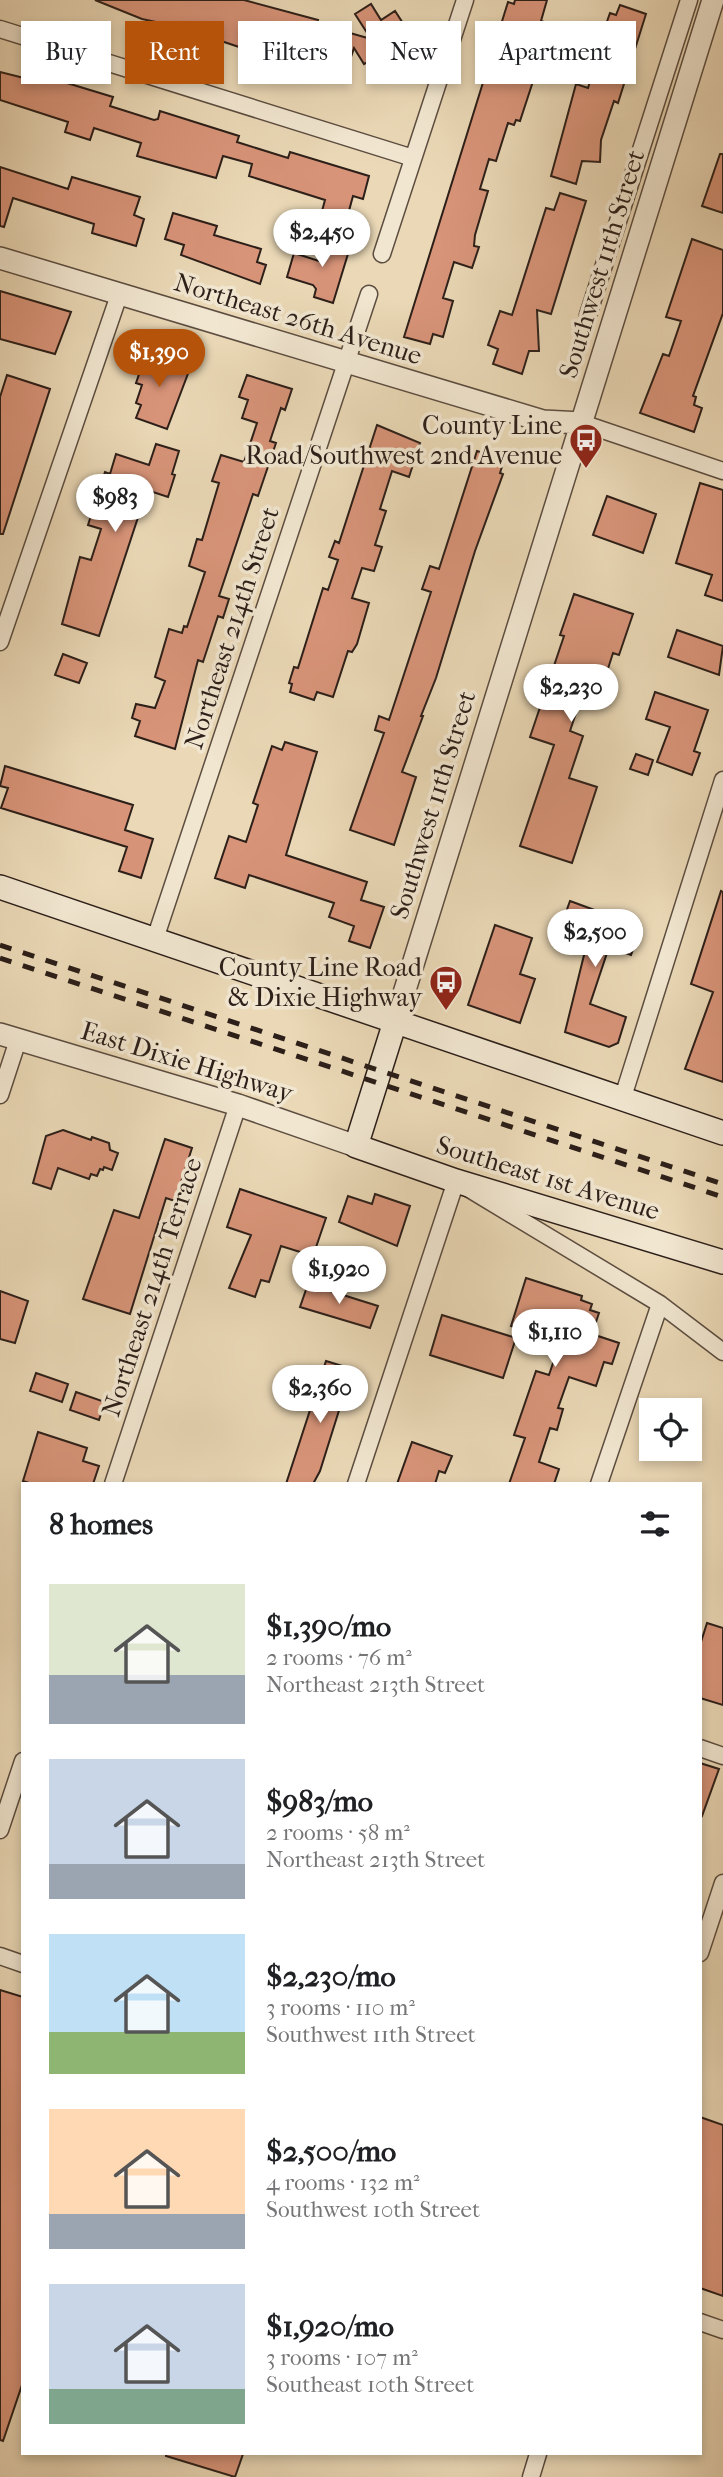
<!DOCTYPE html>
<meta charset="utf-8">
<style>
body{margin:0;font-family:"IM FELL French Canon",serif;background:#f2f2f2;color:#202124;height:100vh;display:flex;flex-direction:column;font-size:26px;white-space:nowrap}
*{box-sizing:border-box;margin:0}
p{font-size:23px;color:#757577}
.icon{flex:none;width:38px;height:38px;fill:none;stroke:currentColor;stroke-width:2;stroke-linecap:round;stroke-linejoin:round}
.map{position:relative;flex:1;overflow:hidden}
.side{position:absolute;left:21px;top:1482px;width:681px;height:973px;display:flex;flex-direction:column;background:#fff;border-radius:0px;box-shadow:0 4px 10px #0003}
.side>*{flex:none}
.banner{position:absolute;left:21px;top:21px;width:682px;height:63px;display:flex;gap:14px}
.controls{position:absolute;left:639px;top:1398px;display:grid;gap:14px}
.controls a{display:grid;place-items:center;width:63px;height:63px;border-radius:0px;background:#fff;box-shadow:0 4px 10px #0003;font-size:35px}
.price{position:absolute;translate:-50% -60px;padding:0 16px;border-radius:24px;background:#fff;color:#222;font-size:23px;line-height:46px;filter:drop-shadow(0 2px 4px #0008)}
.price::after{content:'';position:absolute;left:50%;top:42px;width:21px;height:16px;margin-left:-10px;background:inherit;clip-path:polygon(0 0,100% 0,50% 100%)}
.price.selected{background:#b45309;color:#fff}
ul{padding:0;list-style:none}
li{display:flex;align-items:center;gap:21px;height:175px;padding:0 28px}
li span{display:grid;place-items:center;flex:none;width:196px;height:140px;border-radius:0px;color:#555}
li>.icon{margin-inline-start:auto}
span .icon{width:84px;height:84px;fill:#fffc;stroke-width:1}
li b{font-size:30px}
h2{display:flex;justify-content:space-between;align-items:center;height:84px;padding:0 28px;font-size:30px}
.tag{padding:0 24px;border-radius:0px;background:#fff;box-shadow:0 4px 10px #0003;font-size:24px;line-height:63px}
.tag.selected{background:#b45309;color:#fff}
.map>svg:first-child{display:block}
</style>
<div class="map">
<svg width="723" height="2477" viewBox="0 0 723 2477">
<rect width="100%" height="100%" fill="#ead8b6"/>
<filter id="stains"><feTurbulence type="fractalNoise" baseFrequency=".00286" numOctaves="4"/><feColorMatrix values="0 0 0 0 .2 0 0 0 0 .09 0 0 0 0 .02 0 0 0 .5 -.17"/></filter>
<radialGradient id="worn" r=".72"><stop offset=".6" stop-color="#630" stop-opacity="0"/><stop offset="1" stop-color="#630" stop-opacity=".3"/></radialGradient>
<!-- building -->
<path fill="#d89479" stroke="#2c1f19" stroke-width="2" d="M 95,0 L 244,0 L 318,20 L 311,43 L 333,28 L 371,39 L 355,14 L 371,4 L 381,20 L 395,11 L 410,34 L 402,39 L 404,44 L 383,57 L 380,54 L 364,64 L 354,48 L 343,81 L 310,71 L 304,67 L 306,60 L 272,49 L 269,57 L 179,27 L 142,19 Z
M 515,0 L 547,0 L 541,21 L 547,23 L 535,62 L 539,63 L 520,121 L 516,120 L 514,125 L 508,123 L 496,161 L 489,159 L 480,189 L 488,191 L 475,235 L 474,246 L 479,247 L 472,268 L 454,262 L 443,298 L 453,301 L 443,337 L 433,334 L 430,344 L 404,337 L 508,2 L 514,4 Z
M 620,5 L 646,14 L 618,103 L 614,101 L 601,140 L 600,162 L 582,161 L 576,184 L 551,176 L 576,84 L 588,88 L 595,65 L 602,68 L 614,33 L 604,30 L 610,13 L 616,15 Z
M 0,72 L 32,80 L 34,73 L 113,97 L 110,106 L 154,120 L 158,119 L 160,111 L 239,136 L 237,142 L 288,158 L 290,152 L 369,176 L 363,199 L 353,196 L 347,218 L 322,211 L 325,200 L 249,176 L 252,164 L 223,156 L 216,178 L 137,156 L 141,143 L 94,128 L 90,140 L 65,132 L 68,122 L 0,100 Z
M 720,154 L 723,154 L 723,213 L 702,206 Z
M 0,167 L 68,189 L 72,177 L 140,197 L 134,215 L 144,219 L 136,246 L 92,233 L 94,224 L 13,198 L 4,227 L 0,226 Z
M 560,193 L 586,201 L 551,314 L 537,310 L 539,351 L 529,351 L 522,374 L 493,364 L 498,349 L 488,345 L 500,311 L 512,315 L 546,208 L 554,210 Z
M 173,213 L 217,226 L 214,235 L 261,249 L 257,262 L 266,265 L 260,284 L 181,255 L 184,245 L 165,239 Z
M 329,237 L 351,244 L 333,303 L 314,297 L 316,289 L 313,285 L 287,277 L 294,253 L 319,261 Z
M 692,239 L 723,250 L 723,313 L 693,396 L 696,397 L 694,405 L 702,408 L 694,432 L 640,413 L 663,354 L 669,356 L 681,321 L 666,317 Z
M 0,291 L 71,312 L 55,354 L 0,339 Z
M 148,348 L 165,354 L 162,363 L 189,371 L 167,429 L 136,418 L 141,405 L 136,403 L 142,385 L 136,383 Z
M 7,375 L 50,389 L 3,534 L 0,534 L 0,397 Z
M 247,375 L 292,389 L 285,410 L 281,408 L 270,441 L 276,443 L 258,496 L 253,494 L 219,596 L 229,599 L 223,618 L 218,616 L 203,662 L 198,660 L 175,749 L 135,736 L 140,721 L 132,718 L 136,704 L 155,708 L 165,681 L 155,677 L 169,629 L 182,633 L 184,626 L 187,627 L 205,572 L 189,566 L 197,539 L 202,540 L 219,483 L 212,481 L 221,455 L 244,462 L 257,423 L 242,418 L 248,400 L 239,397 Z
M 377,425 L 420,443 L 409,477 L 392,471 L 380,509 L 386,511 L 375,545 L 382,547 L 374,571 L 362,568 L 352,598 L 369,603 L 357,644 L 352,652 L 348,651 L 333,697 L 317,692 L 314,700 L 290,692 L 292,684 L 289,683 L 294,667 L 298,668 L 323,588 L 328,590 L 338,560 L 329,557 L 335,541 L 339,543 Z
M 156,444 L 179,451 L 172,474 L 175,475 L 168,497 L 147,490 L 99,636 L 62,624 L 80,557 L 91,560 L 101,529 L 88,525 L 105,472 L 110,474 L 116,454 L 149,465 Z
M 477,451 L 504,460 L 500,473 L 503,474 L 475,551 L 436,678 L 421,716 L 423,716 L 402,772 L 416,777 L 394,845 L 350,830 L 384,733 L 375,730 L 379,716 L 389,720 L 431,592 L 422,589 L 430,566 L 439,569 Z
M 700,483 L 723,490 L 723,601 L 705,595 L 712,575 L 676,563 Z
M 607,496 L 656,514 L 643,553 L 593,535 Z
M 574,594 L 633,614 L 619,655 L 613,653 L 597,703 L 581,698 L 570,731 L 583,736 L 569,778 L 597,787 L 572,863 L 520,846 L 554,745 L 530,737 L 564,636 L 560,635 Z
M 677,630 L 723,646 L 719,675 L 668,657 Z
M 63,654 L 87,663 L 79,683 L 55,675 Z
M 655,692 L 708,710 L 694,751 L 700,753 L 692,775 L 657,762 L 670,727 L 646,719 Z
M 285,742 L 317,752 L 286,855 L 367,882 L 361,900 L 384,907 L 370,948 L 349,941 L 354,926 L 329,917 L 334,903 L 249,875 L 245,888 L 215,878 L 229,836 L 246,842 L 258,805 L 253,803 L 272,746 L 282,750 Z
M 636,754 L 653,760 L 648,775 L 630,769 Z
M 5,766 L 133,805 L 125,830 L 153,839 L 141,878 L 119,871 L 127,847 L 1,808 L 8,788 L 0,786 Z
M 721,891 L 723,892 L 723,1082 L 685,1069 L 713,992 L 691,984 Z
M 570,901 L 641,927 L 631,955 L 609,947 L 590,1004 L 626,1017 L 618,1043 L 609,1047 L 565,1032 L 585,951 L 556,940 Z
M 495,925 L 532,938 L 520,974 L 535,979 L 520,1023 L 468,1005 Z
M 63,1130 L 91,1140 L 92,1137 L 109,1143 L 110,1150 L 118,1153 L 112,1170 L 104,1167 L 103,1170 L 100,1169 L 97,1176 L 91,1174 L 89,1179 L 58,1168 L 51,1189 L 33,1183 L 46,1136 Z
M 165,1139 L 192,1148 L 175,1201 L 166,1198 L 130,1314 L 83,1299 L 114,1210 L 139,1218 Z
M 240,1189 L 326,1218 L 313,1256 L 281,1246 L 269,1282 L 261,1280 L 255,1297 L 229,1288 L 251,1235 L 227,1227 Z
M 375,1194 L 410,1206 L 397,1246 L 339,1222 L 348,1196 L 372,1204 Z
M 526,1278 L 582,1296 L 581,1300 L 592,1304 L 590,1310 L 599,1313 L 592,1334 L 619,1343 L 612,1364 L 604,1362 L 596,1386 L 569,1377 L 558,1408 L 563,1409 L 557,1430 L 550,1428 L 539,1462 L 559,1469 L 554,1484 L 509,1484 L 525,1438 L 514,1435 L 536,1371 L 549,1375 L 560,1342 L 511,1326 Z
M 308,1284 L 378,1306 L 370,1328 L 300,1307 Z
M 0,1291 L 28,1301 L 15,1343 L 0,1339 Z
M 442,1315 L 516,1338 L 503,1378 L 430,1355 Z
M 326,1361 L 352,1369 L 320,1471 L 313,1484 L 286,1484 Z
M 36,1373 L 68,1384 L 62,1402 L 30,1391 Z
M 76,1392 L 105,1402 L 99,1420 L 70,1410 Z
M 38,1432 L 87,1448 L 83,1461 L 99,1466 L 93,1484 L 32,1484 L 23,1481 Z
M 412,1442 L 452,1456 L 445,1473 L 439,1471 L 435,1484 L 397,1484 Z
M 707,1623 L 723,1628 L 723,1705 L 700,1698 L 700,1645 Z
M 700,1763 L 719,1769 L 702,1816 L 700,1815 Z
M 0,1990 L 23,1997 L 23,2382 L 3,2441 L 0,2440 Z
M 700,2117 L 723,2125 L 723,2296 L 700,2288 Z
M 166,2454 L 243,2454 L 235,2477 L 166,2456 Z"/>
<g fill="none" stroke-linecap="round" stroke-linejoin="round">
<defs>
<path id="minor" d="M 0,29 L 413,158
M 382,254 L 465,0
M 588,315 L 689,0
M 582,423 L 723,471
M 0,642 L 119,295
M 155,939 L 369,294
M 0,1095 L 18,1040
M 622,1100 L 723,780
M 113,1484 L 238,1105
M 356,1484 L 456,1181 L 660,1304 L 723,1352
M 599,1484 L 660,1304
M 700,1748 L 723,1756
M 0,1830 L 23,1761
M 700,1953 L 723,1883
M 0,1956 L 23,1964
M 700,2322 L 723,2330
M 531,2477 L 538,2454"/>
<path id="tertiary" d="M 0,258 L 543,421 L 582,423
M 395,1022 L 713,0
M 0,1034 L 238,1105 L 356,1146"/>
<path id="secondary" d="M 0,887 L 723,1133
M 395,1022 L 356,1146 L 456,1181 L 723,1262"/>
</defs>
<!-- minor casing -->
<use href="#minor" stroke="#5c4d40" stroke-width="19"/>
<!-- tertiary casing -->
<use href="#tertiary" stroke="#5c4d40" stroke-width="24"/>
<!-- secondary casing -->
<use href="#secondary" stroke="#2c1f19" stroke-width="26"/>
<!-- minor -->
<use href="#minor" stroke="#f1e6d0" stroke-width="16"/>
<!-- tertiary -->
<use href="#tertiary" stroke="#f1e6d0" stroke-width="21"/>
<!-- secondary -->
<use href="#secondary" stroke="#f1e6d0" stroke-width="23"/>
<!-- rail -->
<path stroke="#2c1f19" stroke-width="5" stroke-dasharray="12 12" stroke-linecap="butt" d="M 0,945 L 723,1184
M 0,958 L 723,1197"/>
</g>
<!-- icons -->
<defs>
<symbol id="bus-pin" viewBox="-11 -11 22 30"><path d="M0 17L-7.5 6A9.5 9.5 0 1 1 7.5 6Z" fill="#8f2418" stroke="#f1e6d0"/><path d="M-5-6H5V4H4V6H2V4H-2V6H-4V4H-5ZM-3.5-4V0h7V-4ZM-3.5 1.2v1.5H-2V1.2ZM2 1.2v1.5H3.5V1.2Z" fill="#fff"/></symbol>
</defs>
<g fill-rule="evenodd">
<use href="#bus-pin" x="567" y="421" width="38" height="52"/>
<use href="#bus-pin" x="427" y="963" width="38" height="52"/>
</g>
<g text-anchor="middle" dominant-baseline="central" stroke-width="7" stroke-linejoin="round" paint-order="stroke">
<!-- street labels -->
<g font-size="26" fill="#2c1f19" stroke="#f1e6d0">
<text transform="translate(602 264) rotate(-73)">Southwest 11th Street</text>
<text transform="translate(298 319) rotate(17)">Northeast 26th Avenue</text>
<text transform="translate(232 628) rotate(-72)">Northeast 214th Street</text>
<text transform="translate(433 805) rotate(-73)">Southwest 11th Street</text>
<text transform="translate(187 1062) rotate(17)">East Dixie Highway</text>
<text transform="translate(548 1178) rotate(17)">Southeast 1st Avenue</text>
<text transform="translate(152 1287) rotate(-72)">Northeast 214th Terrace</text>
</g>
<!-- poi labels -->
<g font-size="26" fill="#2c1f19" stroke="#f1e6d0" text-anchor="end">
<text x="562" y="425">County Line<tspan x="562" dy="30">Road/Southwest 2nd Avenue</tspan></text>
<text x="422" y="967">County Line Road<tspan x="422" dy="30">&amp; Dixie Highway</tspan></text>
</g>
</g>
<rect width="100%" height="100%" filter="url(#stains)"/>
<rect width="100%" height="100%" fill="url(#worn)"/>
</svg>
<div class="controls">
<a><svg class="icon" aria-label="locate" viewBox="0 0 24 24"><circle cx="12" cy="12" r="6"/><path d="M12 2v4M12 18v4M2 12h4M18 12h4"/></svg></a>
</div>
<b class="price" style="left:322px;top:269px">$2,450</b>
<b class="price selected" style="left:159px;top:389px">$1,390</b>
<b class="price" style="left:115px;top:534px">$983</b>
<b class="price" style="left:571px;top:724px">$2,230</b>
<b class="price" style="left:595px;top:969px">$2,500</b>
<b class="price" style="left:339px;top:1306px">$1,920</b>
<b class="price" style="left:555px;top:1369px">$1,110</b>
<b class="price" style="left:320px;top:1425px">$2,360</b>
<div class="banner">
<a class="tag">Buy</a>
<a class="tag selected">Rent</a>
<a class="tag">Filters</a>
<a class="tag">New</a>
<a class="tag">Apartment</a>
</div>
<section class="side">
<h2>8 homes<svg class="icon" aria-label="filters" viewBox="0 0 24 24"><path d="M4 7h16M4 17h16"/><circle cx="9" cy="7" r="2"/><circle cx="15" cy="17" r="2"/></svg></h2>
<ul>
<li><span style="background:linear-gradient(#dfe7d0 65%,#9aa5b1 0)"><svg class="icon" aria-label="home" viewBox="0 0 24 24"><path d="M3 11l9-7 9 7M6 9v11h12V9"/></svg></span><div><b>$1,390/mo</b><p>2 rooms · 76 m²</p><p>Northeast 213th Street</p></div></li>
<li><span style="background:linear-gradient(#c9d6e8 75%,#9aa5b1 0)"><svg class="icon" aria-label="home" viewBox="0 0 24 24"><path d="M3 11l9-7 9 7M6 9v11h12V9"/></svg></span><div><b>$983/mo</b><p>2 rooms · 58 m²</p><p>Northeast 213th Street</p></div></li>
<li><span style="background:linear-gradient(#bfe0f5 70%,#8fb573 0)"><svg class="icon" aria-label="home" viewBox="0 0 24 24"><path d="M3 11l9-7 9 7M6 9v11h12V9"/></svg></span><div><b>$2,230/mo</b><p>3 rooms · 110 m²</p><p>Southwest 11th Street</p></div></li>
<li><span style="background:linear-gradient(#ffd9b3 75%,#9aa5b1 0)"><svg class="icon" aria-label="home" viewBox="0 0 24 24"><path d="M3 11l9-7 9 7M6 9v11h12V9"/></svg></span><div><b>$2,500/mo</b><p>4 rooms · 132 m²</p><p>Southwest 10th Street</p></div></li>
<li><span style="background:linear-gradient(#c9d6e8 75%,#7fa58c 0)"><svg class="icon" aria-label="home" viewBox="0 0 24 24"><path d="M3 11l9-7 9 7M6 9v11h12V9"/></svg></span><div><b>$1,920/mo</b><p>3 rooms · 107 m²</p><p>Southeast 10th Street</p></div></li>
</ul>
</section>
</div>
